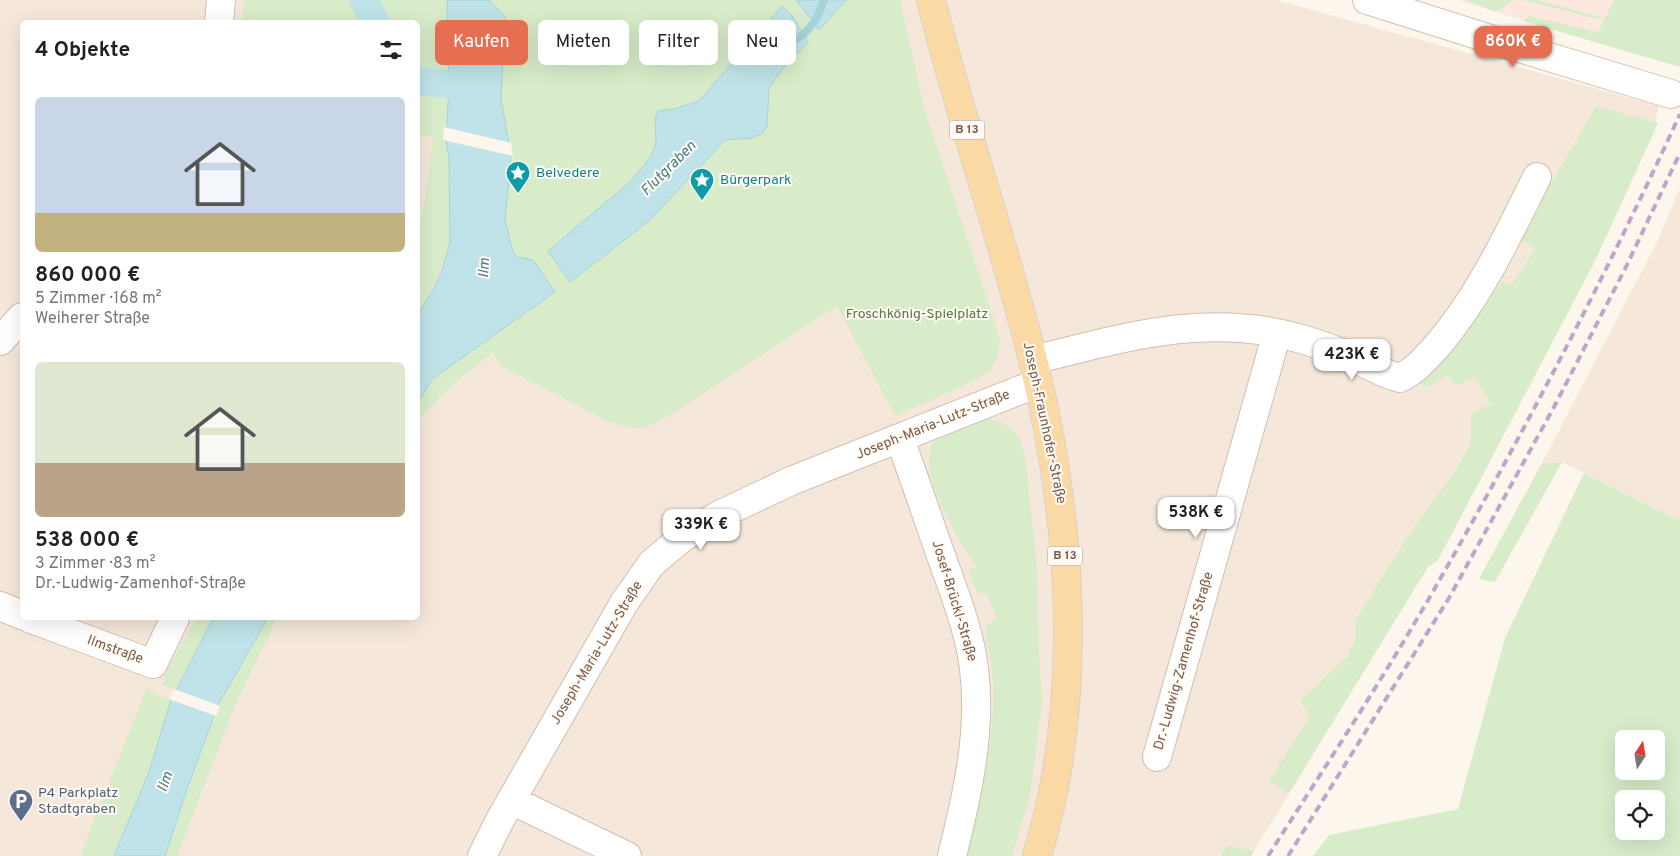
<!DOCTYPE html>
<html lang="de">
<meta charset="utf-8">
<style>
body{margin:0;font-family:Overpass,sans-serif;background:#f6f6f6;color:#222;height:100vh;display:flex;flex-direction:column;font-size:19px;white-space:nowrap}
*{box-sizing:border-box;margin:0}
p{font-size:16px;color:#767676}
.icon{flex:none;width:28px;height:28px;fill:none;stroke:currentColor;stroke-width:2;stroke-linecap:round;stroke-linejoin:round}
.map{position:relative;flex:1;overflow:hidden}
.sheet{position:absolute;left:20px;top:20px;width:400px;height:600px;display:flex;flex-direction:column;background:#fff;border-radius:8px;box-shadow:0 5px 20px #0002}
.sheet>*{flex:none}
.hud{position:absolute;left:435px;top:20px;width:475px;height:45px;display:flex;gap:10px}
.needle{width:32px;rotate:12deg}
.controls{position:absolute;left:1615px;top:730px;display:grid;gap:10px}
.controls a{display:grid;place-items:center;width:50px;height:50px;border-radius:8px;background:#fff;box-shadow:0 5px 20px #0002;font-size:25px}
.price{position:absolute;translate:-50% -42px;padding:0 11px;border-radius:10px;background:#fff;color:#222;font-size:16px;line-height:32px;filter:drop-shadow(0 1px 2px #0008)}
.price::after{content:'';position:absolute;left:50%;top:30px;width:15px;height:11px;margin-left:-8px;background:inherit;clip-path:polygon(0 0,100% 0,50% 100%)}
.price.active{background:#e76f51;color:#fff}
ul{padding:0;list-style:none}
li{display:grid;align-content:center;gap:10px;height:265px;padding:0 15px}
li span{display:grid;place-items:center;height:155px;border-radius:8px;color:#555}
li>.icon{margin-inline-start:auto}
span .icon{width:90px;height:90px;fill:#fffc;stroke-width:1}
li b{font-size:21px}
h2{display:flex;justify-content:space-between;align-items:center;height:60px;padding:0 15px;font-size:21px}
.pill{padding:0 18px;border-radius:8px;background:#fff;box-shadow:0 5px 20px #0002;font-size:18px;line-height:45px}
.pill.active{background:#e76f51;color:#fff}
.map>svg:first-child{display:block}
</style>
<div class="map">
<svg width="1680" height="856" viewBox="0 0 1680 856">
<rect width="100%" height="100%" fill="#fdf6ec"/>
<!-- residential -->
<path fill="#f5e8da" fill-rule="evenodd" d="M 0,0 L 1276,0 L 1659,106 L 1653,134 L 1595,261 L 1438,560 L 1428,567 L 1254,851 L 1227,845 L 1219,856 L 1052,856 L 1038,853 L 1037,856 L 0,856 ZM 22,22 L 418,22 L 418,618 L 22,618 Z
M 1680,188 L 1680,521 L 1562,462 L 1542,463 L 1657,242 Z"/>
<!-- commercial -->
<path fill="#fde8e0" d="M 1458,0 L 1680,0 L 1680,67 L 1496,12 Z"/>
<!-- green -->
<path fill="#d8ecc9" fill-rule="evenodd" d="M 244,0 L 900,0 L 925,112 L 996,326 L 1000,342 L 998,356 L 990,370 L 973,381 L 895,416 L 837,306 L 670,415 C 643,430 638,432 608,421 L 499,365 L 494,352 L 454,383 L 418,420 L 418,403 L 432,379 L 488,339 L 450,244 C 441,272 433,289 418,314 L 418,230 L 425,200 L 433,138 L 418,134 L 418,22 L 242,22 Z
M 1464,0 L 1514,0 L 1496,12 Z
M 1524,0 L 1537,0 L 1605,18 L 1614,0 L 1680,0 L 1680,67 L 1523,21 L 1529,16 L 1598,32 L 1605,18 L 1592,18 Z
M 1596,106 L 1658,123 L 1595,261 L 1438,560 L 1428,567 L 1289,793 L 1269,781 L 1310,716 L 1300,701 L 1347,657 L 1356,637 L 1355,621 L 1409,534 L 1456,470 L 1471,443 L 1471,413 L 1491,404 L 1475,378 L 1455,386 L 1447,375 L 1427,387 L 1413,380 L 1455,344 L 1503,281 L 1512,284 L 1536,248 L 1519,239 Z
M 987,419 L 1000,421 L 1013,430 L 1020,439 L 1025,457 L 1037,564 L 1039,652 L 1042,702 L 1030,796 L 1012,856 L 967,856 C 979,802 994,747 993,692 C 993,670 988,648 985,627 L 997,618 L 987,595 L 977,592 L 968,570 L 977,567 C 959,542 914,470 934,441 C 940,432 977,421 987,419 Z
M 1562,462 L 1495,582 L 1479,579 L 1542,463 Z
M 1584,473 L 1680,521 L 1680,856 L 1313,856 L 1329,835 L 1458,809 L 1505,638 ZM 1624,739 L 1656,739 L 1656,771 L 1624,771 ZM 1624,799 L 1656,799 L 1656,831 L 1624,831 Z
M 196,618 L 213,618 L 176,690 L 162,685 L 166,672 Z
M 268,618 L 277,618 L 234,708 L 177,856 L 165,856 L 188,786 L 218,705 Z
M 147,688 L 158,695 L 171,700 L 149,772 L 114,856 L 81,856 L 86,840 Z
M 1227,845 L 1254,851 L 1251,856 L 1220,856 Z"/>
<!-- water -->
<path fill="#bfe3e8" stroke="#a5d3da" d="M 447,0 L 489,0 L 505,17 L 501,99 L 511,156 L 505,220 L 513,253 L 518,257 L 533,260 L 555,292 L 432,379 L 418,403 L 418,314 L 434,288 L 442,270 L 450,243 L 449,159 L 446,141 L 449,85 Z
M 796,0 L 846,0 L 819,30 Z
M 782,6 L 792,16 L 808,42 L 780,72 L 769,88 L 767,126 L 762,134 L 752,138 L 725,140 L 649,221 L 570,282 L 548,251 L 630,182 L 650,158 L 656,143 L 655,119 L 658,111 L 674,109 L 699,101 Z
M 213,618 L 268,618 L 218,705 L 188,786 L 165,856 L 114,856 L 149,772 L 171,700 Z"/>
<!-- pier -->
<path fill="#fdf6ec" d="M 444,127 L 511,143 L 513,156 L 443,140 Z
M 174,689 L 220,706 L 216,716 L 169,699 Z"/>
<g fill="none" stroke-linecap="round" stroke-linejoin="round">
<!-- stream -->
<path stroke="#a5d3da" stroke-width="8" d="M 797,39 C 812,29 818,17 824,0"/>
<!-- canal -->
<path stroke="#bfe3e8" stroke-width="28" d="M 363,0 L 376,22
M 418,81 L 471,87"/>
<defs>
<path id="minor" d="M 219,22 L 221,0
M 0,341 L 22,317
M 1033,360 C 1126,337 1210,311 1305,340 C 1324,346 1344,353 1362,362 C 1375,368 1386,375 1400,378 C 1415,371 1426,358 1437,346 C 1480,296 1508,235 1537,177
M 900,439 C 915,480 929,522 944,564 C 956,598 970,633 974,669 C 982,731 967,796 952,856
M 0,606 L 22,615
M 29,618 L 153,664 L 175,618
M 1157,757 L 1277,333
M 511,800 L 627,856
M 482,856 L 500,820 L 624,603 L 652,563 L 682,538 L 717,516 L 791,481 L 1038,383"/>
<path id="secondary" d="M 1367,0 L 1503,43 L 1671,94"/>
<path id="primary" d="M 931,0 C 961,121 1003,239 1033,360 C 1072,518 1085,699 1037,856"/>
</defs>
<!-- minor casing -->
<use href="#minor" stroke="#d1beb0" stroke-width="30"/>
<!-- secondary casing -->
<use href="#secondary" stroke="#d6c0b0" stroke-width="30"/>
<!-- primary casing -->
<use href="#primary" stroke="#dad1cd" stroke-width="30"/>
<!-- minor -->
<use href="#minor" stroke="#fff" stroke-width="28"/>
<!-- secondary -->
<use href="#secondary" stroke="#fff" stroke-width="28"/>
<!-- primary -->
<use href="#primary" stroke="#fbd9a5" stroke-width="28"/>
<!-- rail -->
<path stroke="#b9a8c9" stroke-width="4" stroke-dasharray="8 5" stroke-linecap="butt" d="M 1268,856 C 1325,767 1383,679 1435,588 C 1523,434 1606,276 1680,114
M 1288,856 L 1449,598 L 1554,407 L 1626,267 L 1680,153"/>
</g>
<!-- icons -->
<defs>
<symbol id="sight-pin" viewBox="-11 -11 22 30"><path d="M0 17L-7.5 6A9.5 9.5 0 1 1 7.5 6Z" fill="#0f9aa8" stroke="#fffaf3"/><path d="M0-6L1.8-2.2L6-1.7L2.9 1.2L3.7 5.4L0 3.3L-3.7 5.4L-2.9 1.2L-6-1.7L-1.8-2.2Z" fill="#fff"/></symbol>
<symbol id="parking-pin" viewBox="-11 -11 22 30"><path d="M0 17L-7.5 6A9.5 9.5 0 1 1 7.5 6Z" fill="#5c6f8a" stroke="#fffaf3"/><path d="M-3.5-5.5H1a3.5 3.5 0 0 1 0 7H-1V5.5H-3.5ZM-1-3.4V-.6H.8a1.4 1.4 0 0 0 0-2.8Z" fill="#fff"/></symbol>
</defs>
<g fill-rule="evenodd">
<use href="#sight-pin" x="504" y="159" width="28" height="38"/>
<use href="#sight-pin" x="688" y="166" width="28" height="38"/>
<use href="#parking-pin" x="7" y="787" width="28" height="38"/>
</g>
<g text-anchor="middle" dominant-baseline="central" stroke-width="4" stroke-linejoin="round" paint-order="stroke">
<!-- shield labels -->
<g fill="#fffaf3" stroke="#a28b7f" stroke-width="1">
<rect x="949.5" y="120.5" width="35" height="19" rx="4"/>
<rect x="1047.5" y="546.5" width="35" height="19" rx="4"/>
</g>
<g font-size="12" font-weight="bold" fill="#7a5c4d">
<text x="967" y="130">B 13</text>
<text x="1065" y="556">B 13</text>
</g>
<!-- culture labels -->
<g font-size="14" fill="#0d838f" stroke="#fffaf3" text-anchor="start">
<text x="536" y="173">Belvedere</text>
<text x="720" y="180">Bürgerpark</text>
</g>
<!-- park labels -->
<g font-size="14" fill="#537a41" stroke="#fffaf3">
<text x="917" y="314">Froschkönig-Spielplatz</text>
</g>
<!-- street labels -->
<g font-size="14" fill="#7a5c4d" stroke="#fffaf3">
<text transform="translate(1044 423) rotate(78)">Joseph-Fraunhofer-Straße</text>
<text transform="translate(933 425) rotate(-22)">Joseph-Maria-Lutz-Straße</text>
<text transform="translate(954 601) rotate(73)">Josef-Brückl-Straße</text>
<text transform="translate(115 650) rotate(20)">Ilmstraße</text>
<text transform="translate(597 653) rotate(-59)">Joseph-Maria-Lutz-Straße</text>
<text transform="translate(1184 661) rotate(-74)">Dr.-Ludwig-Zamenhof-Straße</text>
</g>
<!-- service labels -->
<g font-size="14" fill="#4e5e75" stroke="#fffaf3" text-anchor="start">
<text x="38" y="793">P4 Parkplatz<tspan x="38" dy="16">Stadtgraben</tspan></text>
</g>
<!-- water labels -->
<g font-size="15" font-style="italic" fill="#437c86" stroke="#fffaf3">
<text transform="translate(669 169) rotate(-45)">Flutgraben</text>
<text transform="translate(485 268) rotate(-87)">Ilm</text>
<text transform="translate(166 782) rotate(-70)">Ilm</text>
</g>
</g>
</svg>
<div class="controls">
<a><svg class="needle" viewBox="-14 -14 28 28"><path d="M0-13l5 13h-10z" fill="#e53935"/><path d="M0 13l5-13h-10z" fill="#767676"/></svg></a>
<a><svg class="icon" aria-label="locate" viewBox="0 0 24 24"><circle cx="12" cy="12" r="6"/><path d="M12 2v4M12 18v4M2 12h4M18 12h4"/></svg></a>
</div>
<b class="price active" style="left:1513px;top:68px">860K €</b>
<b class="price" style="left:1352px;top:381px">423K €</b>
<b class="price" style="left:1196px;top:539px">538K €</b>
<b class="price" style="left:701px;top:551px">339K €</b>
<div class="hud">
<a class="pill active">Kaufen</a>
<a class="pill">Mieten</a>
<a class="pill">Filter</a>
<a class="pill">Neu</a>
</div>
<section class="sheet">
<h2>4 Objekte<svg class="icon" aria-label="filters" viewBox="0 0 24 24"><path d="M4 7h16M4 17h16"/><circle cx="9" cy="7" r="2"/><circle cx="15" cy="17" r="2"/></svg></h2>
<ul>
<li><span style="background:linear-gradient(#c9d6e8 75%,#c2b280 0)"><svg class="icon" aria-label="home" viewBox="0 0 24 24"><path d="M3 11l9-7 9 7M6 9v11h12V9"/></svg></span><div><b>860 000 €</b><p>5 Zimmer · 168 m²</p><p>Weiherer Straße</p></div></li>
<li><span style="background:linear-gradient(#dfe7d0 65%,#b9a48a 0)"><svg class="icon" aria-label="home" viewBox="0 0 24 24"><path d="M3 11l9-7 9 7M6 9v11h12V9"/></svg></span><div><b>538 000 €</b><p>3 Zimmer · 83 m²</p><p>Dr.-Ludwig-Zamenhof-Straße</p></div></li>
</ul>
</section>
</div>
